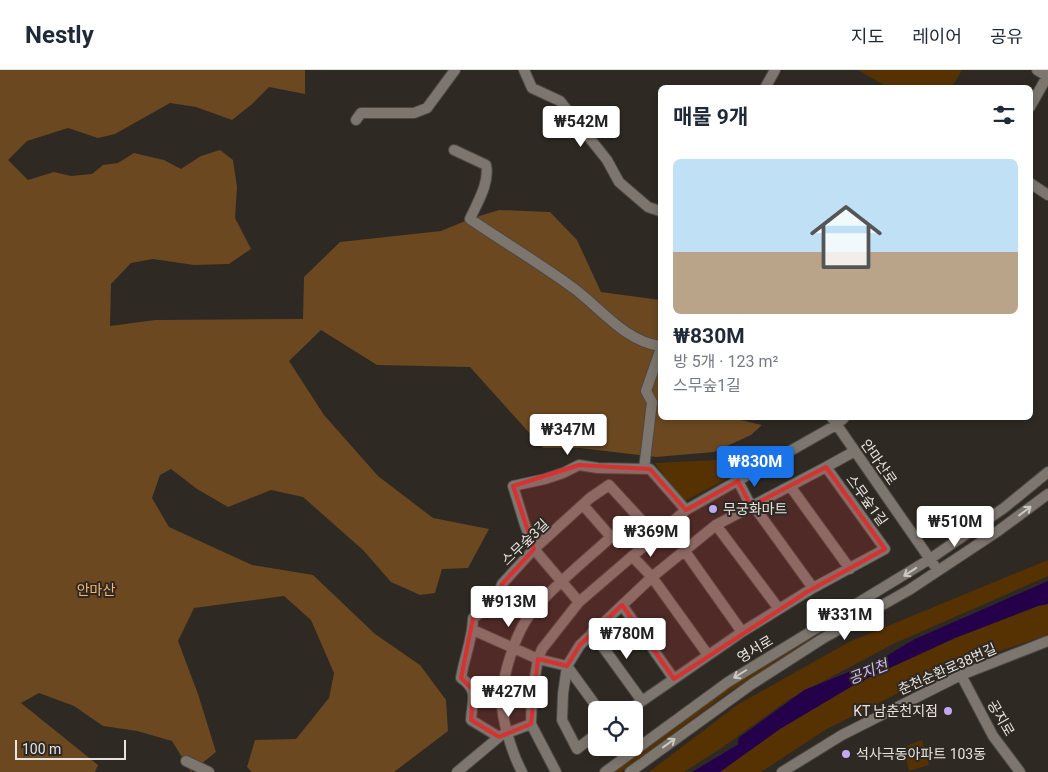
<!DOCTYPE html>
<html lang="ko">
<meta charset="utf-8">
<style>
body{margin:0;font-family:Roboto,"Noto Sans KR",sans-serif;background:#f6f6f7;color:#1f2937;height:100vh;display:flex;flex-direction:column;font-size:19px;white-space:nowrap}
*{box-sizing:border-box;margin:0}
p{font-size:16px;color:#747a83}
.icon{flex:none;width:28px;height:28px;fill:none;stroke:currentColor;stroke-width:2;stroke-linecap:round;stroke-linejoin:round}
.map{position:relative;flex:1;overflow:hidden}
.details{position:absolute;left:658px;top:15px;width:375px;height:335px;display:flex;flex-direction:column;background:#fff;border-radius:8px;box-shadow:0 2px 8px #0003}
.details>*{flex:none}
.tools{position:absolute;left:588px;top:631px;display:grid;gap:10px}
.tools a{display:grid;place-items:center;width:55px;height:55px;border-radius:8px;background:#fff;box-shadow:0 2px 8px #0003;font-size:25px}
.scale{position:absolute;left:15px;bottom:12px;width:111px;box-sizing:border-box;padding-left:5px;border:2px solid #e7e3e0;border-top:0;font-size:14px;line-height:18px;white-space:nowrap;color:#e7e3e0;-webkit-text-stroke:4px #2e2923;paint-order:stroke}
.price{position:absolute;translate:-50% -42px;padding:0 11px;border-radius:5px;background:#fff;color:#222;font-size:16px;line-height:32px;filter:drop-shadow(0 1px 2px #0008)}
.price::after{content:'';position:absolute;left:50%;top:30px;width:15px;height:11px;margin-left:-8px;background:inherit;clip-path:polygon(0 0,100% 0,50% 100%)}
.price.active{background:#1a73e8;color:#fff}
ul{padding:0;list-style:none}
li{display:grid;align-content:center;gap:10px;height:265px;padding:0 15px}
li+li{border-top:1px solid #e0e1e3}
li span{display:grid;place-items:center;height:155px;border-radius:8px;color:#555}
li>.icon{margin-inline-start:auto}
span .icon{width:90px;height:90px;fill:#fffc;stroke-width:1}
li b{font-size:21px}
h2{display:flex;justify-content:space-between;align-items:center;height:60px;padding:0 15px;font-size:21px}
header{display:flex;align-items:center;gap:30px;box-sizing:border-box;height:70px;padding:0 25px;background:#fff;border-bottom:1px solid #e0e1e3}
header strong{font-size:24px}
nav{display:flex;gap:28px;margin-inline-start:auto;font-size:18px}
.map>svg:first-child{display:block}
</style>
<header>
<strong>Nestly</strong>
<nav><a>지도</a><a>레이어</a><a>공유</a></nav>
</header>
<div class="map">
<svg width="1048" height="702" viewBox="0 0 1048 702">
<rect width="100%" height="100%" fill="#2e2923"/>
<!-- green -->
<path fill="#563203" d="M 858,0 L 962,0 L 952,17 L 887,17 Z
M 737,389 L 745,399 L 683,432 L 655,393 Z
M 1048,490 L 1048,506 L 893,574 L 788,630 L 723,677 L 684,702 L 649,702 L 737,635 L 849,572 Z
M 1048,534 L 1048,565 L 944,600 L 825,660 L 761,702 L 706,702 L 859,612 L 955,568 L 1038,536 Z
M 812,566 L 814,569 L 812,571 L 732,620 L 621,702 L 614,702 L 730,616 Z
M 922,670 L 929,695 L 909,701 L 904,677 Z"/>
<!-- forest -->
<path fill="#6b4820" d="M 0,0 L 305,0 L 305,24 L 269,17 L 251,35 L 232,50 L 196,37 L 170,33 L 115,64 L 98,68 L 68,58 L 27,71 L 8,90 L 28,110 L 54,102 L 71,106 L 92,104 L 103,95 L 118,93 L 134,83 L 164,90 L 181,99 L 201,86 L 220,80 L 233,90 L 237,117 L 235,148 L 251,179 L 229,194 L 194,195 L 153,189 L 131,193 L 111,214 L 110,256 L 155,250 L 303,249 L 304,207 L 340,172 L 441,161 L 470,149 L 499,140 L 550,142 L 577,170 L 601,222 L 660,230 L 660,348 L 732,348 L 762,355 L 751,365 L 714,382 L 656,387 L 580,378 L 543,378 L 470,297 L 377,295 L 321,260 L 289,291 L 324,345 L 378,406 L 433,448 L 489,459 L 468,498 L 442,499 L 435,523 L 420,525 L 391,512 L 363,480 L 303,427 L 271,420 L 228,437 L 197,419 L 171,399 L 160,405 L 152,428 L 169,457 L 252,495 L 313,505 L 375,564 L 420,595 L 446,630 L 448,661 L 394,702 L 252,702 L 247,697 L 255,670 L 296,669 L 329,628 L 334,603 L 311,550 L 284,526 L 194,538 L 178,571 L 198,624 L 216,682 L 191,702 L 172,671 L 137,661 L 103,656 L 74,636 L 39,623 L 21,633 L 98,695 L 95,702 L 0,702 Z"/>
<!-- water -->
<path fill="#25004a" d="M 1048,511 L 1048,534 L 1038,536 L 955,568 L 859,612 L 780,659 L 720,702 L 692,702 L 915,569 Z"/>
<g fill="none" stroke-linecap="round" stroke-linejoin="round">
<!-- river -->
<path stroke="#25004a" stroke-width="14" d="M 745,672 L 808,626 L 860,605"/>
<defs>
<path id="minor" d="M 524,0 L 532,18 L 560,31 L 607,90 L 619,112 L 648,137 L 660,141
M 1037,0 L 1048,7
M 765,18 L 775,0
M 1030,37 L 1048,5
M 356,50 L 361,43 L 414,43 L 427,38 L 455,0
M 454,80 L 486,95 C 490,113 477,133 470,149 C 504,172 539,193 572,217 C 600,237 624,271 660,276
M 1030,113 L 1048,125
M 832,348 L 934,495
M 826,397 L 855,381
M 644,399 L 652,332 L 646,321 L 660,281
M 738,411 L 751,436
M 790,416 L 850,499
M 753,435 L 813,518
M 716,455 L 779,539
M 684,480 L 742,562
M 632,486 L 652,507 L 708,585
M 579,532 L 534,479 L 525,455 L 513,416 L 545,409 L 563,403 L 579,395 L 598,398 L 650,399 L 686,440
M 622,535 L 674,609
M 473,560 L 538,589 L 567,596 L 599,640
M 592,562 L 642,631
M 961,605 L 993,666 L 1020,702
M 596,664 L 577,679 L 562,650 L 563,624 L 567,596 L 580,575 L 652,507 L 716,455 L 826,397 L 885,479 L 813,518 L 742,562 L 629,640
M 502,665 L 531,654
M 186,691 L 209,702
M 457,702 L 499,667 L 471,650 C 472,631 479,620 461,608 C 464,588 473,568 473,548 L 495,533 L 502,514 L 534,479 L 590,428 L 609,415 L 656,466
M 522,702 C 512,683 500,646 502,625 C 504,601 516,562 531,543 C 552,517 586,490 611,467 L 583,435
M 556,702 L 531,654 L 532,624 L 538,589 L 542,579 L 579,532 L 686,440 L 836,355 L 844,348
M 605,702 L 728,612 L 930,489 L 1004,438 L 1048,402
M 630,702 L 752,614 L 822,569 L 909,520 L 998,461 L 1048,424
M 782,702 L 842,665 L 961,605 L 1048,571"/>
</defs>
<!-- minor casing -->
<use href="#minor" stroke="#4c4843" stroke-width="12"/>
<!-- minor -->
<use href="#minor" stroke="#7c766f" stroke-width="10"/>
</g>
<!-- one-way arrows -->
<defs><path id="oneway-shaft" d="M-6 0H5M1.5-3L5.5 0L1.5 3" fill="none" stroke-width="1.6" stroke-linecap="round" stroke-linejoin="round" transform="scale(1.25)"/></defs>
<g stroke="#ccc8c4">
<use href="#oneway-shaft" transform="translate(1025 441) rotate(-37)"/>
<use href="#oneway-shaft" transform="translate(910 502) rotate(147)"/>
<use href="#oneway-shaft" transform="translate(740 604) rotate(148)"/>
<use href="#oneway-shaft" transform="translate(669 673) rotate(-36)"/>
</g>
<!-- marked area -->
<path fill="#d73131" fill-opacity="0.2" stroke="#d73131" stroke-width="4" stroke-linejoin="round" d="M 579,395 L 650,399 L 686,440 L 738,411 L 751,436 L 826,397 L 885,479 L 807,522 L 674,609 L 622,535 L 580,575 L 567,596 L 538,589 L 531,654 L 499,667 L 471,650 L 473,620 L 461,608 L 473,548 L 495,533 L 502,514 L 534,479 L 513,416 Z"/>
<!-- markers -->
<g fill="#c0a8f3" stroke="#2e2923" stroke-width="2">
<circle cx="713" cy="439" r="5"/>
<circle cx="948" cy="641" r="5"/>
<circle cx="846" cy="684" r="5"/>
</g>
<g text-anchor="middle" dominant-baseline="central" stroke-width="4" stroke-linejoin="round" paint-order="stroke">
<!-- street labels -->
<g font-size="14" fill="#e7e3e0" stroke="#2e2923">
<text transform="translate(879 392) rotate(55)">안마산로</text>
<text transform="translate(867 430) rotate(54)">스무숲1길</text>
<text transform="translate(525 472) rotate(-44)">스무숲3길</text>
<text transform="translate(755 579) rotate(-31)">영서로</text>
<text transform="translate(947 599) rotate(-24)">춘천순환로38번길</text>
<text transform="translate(1001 648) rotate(60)">공지로</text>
</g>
<!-- poi labels -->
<g font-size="14" fill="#e7e3e0" stroke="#2e2923" text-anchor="start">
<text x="723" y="439">무궁화마트</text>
<text x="938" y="641" text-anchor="end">KT 남춘천지점</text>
<text x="856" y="684">석사극동아파트 103동</text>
</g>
<!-- park labels -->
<g font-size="14" fill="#f9b46a" stroke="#2e2923">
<text x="96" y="520">안마산</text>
</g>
<!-- water labels -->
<g font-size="15" font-style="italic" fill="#cfbbfb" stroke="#2e2923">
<text transform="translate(868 602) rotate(-22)">공지천</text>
</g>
</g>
</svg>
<div class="tools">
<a><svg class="icon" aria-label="locate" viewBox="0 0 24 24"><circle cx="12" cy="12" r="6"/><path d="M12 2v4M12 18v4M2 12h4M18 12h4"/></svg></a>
</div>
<div class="scale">100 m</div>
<b class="price" style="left:581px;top:78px">₩542M</b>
<b class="price" style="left:568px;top:386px">₩347M</b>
<b class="price active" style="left:755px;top:418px">₩830M</b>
<b class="price" style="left:955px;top:478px">₩510M</b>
<b class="price" style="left:651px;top:488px">₩369M</b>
<b class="price" style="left:509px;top:558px">₩913M</b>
<b class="price" style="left:845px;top:571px">₩331M</b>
<b class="price" style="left:627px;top:590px">₩780M</b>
<b class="price" style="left:509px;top:648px">₩427M</b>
<section class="details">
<h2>매물 9개<svg class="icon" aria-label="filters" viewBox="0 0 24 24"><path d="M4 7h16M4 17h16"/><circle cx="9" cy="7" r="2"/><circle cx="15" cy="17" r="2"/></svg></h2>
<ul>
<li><span style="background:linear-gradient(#bfe0f5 60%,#b9a48a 0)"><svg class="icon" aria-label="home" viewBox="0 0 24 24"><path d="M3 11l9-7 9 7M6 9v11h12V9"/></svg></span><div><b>₩830M</b><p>방 5개 · 123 m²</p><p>스무숲1길</p></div></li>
</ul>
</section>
</div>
